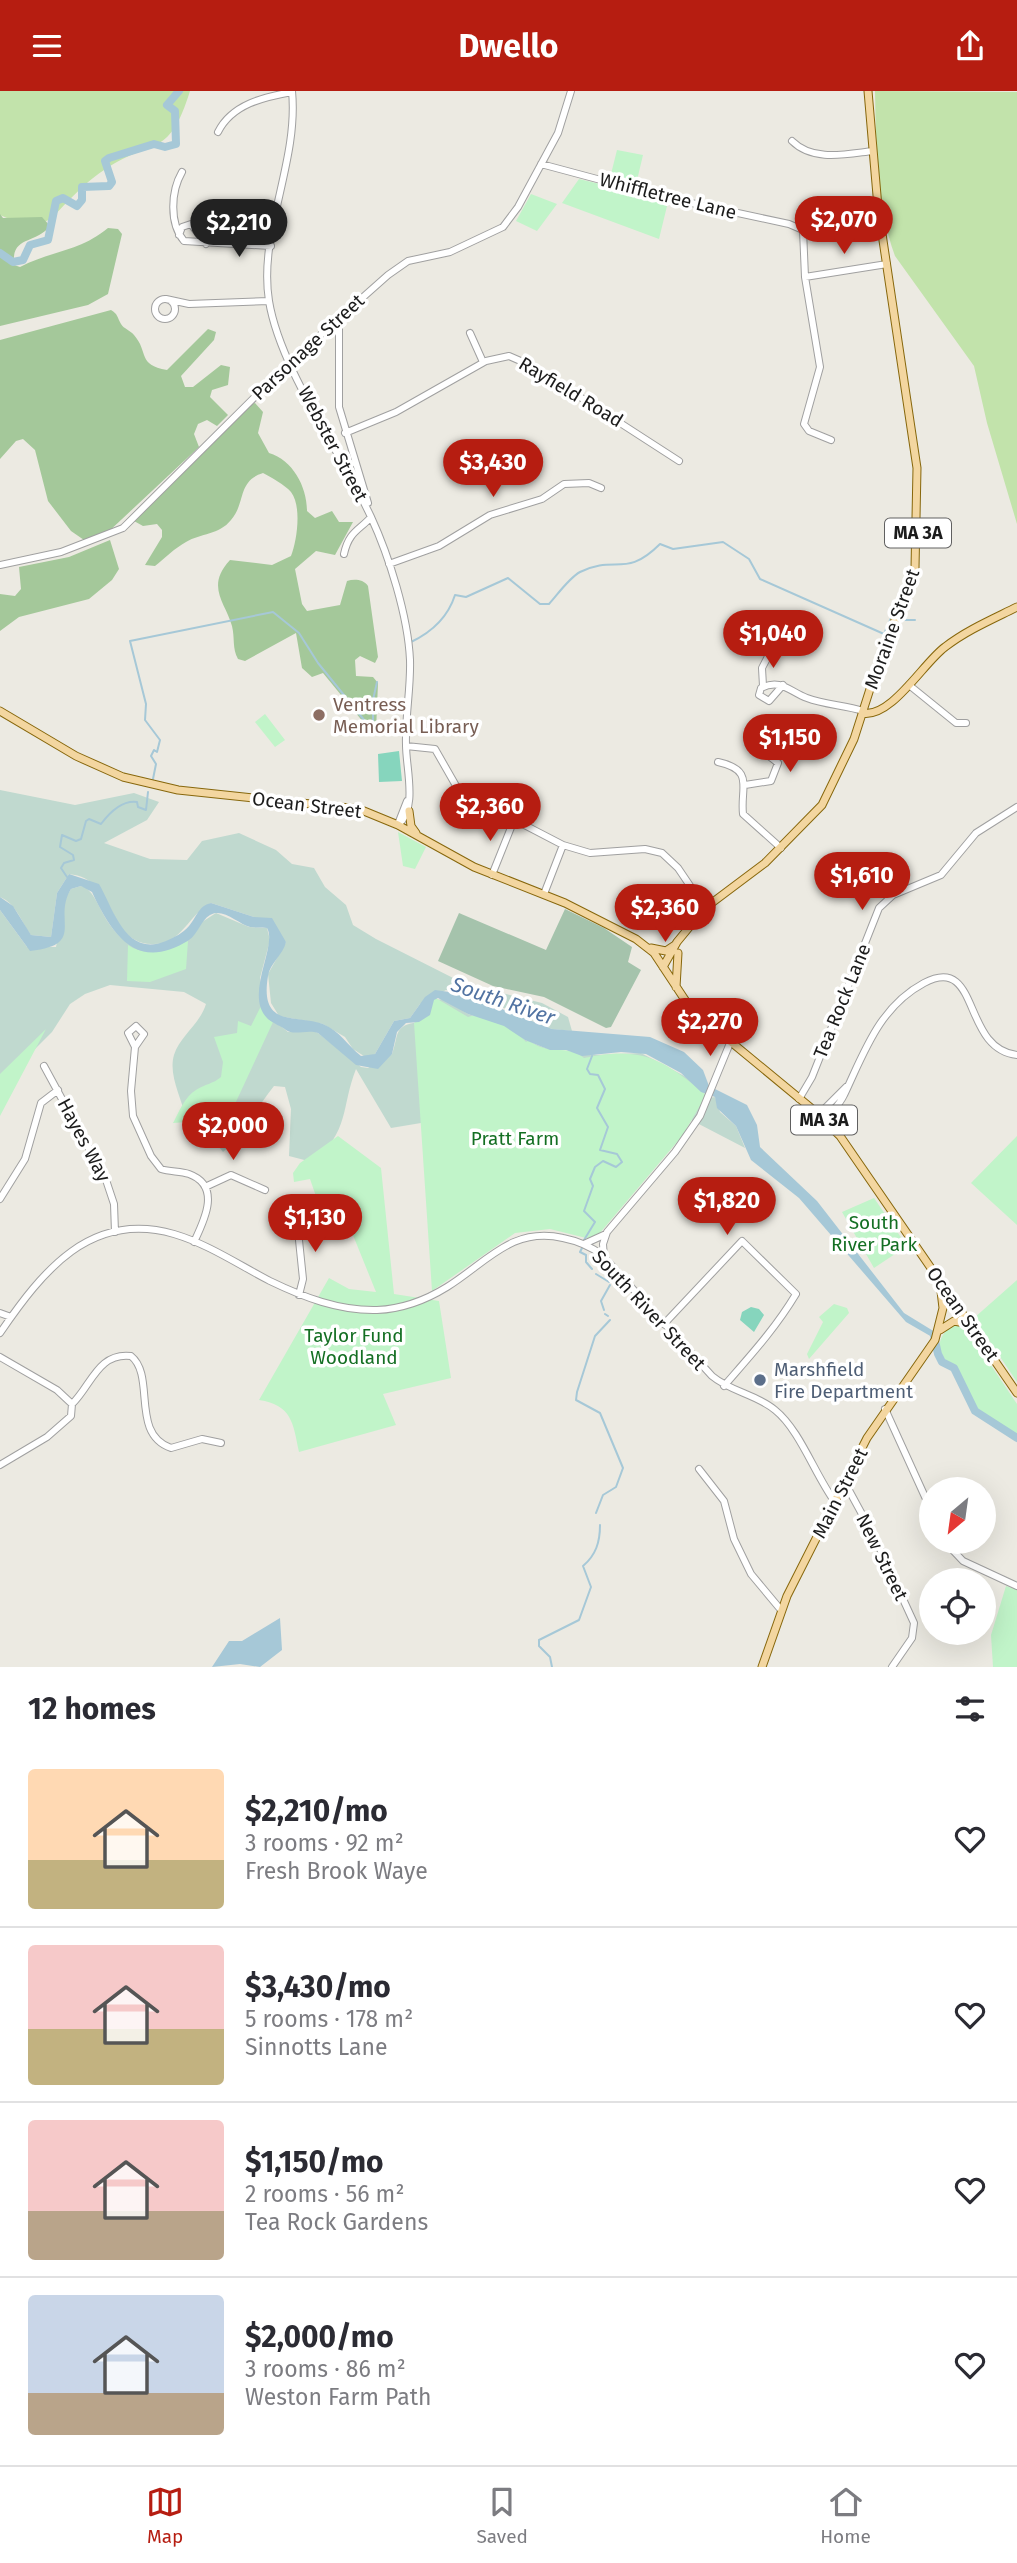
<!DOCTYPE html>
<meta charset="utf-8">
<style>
body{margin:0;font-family:"Fira Sans",sans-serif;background:#f7f7f7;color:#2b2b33;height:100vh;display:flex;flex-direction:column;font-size:26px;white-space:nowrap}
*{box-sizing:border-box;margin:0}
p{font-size:23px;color:#7c7c81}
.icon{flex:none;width:38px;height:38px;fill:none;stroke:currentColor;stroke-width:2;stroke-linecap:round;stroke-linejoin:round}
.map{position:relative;height:1576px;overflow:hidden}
.details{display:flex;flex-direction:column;background:#fff;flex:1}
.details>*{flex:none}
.needle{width:46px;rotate:209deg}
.fabs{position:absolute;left:919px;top:1386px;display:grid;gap:14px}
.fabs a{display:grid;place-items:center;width:77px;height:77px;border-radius:50%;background:#fff;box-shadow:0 7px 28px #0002;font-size:35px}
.price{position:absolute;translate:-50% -60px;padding:0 16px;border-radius:24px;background:#b61d11;color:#fff;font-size:23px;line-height:46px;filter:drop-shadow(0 2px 4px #0008)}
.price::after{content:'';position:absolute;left:50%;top:42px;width:21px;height:16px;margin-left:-10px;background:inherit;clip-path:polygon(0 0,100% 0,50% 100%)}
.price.current{background:#222;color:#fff}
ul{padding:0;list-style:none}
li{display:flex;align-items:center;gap:21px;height:175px;padding:0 28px}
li+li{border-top:2px solid #e1e1e2}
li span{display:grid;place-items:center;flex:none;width:196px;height:140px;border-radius:7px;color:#555}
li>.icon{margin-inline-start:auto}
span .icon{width:84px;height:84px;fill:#fffc;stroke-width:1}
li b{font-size:30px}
h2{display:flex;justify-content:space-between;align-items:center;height:84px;padding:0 28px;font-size:30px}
header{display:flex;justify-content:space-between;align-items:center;height:91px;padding:0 28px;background:#b61d11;color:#fff;font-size:32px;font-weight:700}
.tab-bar{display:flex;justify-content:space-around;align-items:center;height:98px;border-top:2px solid #e1e1e2;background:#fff;font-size:19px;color:#7c7c81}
.tab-bar a{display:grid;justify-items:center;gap:4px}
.tab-bar .current{color:#b61d11}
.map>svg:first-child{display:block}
</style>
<header><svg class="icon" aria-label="menu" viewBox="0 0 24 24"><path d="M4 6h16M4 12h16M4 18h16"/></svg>Dwello<svg class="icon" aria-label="share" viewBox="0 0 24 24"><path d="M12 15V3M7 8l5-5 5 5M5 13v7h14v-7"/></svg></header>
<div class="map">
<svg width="1017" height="1576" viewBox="0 0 1017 1576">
<rect width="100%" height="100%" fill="#eceae2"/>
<!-- grass -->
<path fill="#c2e3ab" d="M 0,0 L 190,0 C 169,67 156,46 107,77 C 86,90 68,110 51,128 C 32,137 18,132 0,124 Z
M 875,0 L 1017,1 L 1017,433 L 987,332 L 974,275 L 895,165 C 877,115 876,54 875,0 Z"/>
<!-- forest -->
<path fill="#a4c89a" d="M 0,123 L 3,127 L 42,126 L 50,135 C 35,154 11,144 14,174 L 20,176 C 53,159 79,161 108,137 L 118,138 L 122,143 L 108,203 L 88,214 L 0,235 Z
M 111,219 C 118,223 117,226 121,233 C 124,238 130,239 134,244 C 149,261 137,274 167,279 L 208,238 L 216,241 L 214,249 L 181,285 L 185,296 L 193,296 L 221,274 L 230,276 L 228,294 L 212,299 L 210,306 L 228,324 L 217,335 L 207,329 L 198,333 L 194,343 L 199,356 L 106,443 L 84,449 L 71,440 L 48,410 L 35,359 L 23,348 L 16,350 L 0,368 L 0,249 Z
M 255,312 L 263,321 L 258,342 L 269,362 C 293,369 307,396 307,420 L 315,427 L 332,420 L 339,431 L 353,431 L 335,464 L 316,460 L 295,478 L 302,513 L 307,520 L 340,514 L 347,490 C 354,488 363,488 368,495 L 378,566 L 375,572 L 360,565 L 355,569 L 356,585 L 373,586 L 378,592 L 376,640 L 373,643 L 323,582 L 312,586 L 302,577 L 296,542 L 245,570 L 238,568 C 232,557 235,547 232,535 C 226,512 205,496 230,469 L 272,474 L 291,465 C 297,450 302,415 291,401 C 285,394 271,386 263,382 C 237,390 246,412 231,429 C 219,444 201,442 186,451 C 175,457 165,467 155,475 L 145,474 L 162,446 L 162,439 L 157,433 L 143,435 L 134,430 L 249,314 Z
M 110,449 L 119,478 L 112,489 L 89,508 L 19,526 L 0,540 L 0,503 L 15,505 L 21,498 L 19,476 L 69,466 Z"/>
<!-- wetland -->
<path fill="#c0d9cf" d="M 0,699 L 75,714 L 134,702 L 159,711 L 147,729 L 104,752 L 150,768 L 187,769 L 202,750 L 239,742 L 276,759 L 292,773 L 314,777 L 325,796 L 346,814 L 353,834 L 376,848 L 465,893 L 542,912 L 568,926 L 572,940 L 552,938 L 504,917 L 446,899 L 420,913 L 410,927 L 394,930 L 375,963 L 367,967 L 353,958 L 345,946 L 323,933 L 279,925 L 271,912 L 268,883 L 286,851 L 254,826 L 211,812 C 188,823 182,855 151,853 C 106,851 118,788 69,783 L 57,802 L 51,846 L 31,844 C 21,831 17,813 0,806 Z
M 81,795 C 103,800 99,851 154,862 L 216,822 L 249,836 L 267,837 L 270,849 L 260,887 L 263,920 L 288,941 L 311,939 L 318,942 L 361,976 L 368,977 L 392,963 C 399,944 393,934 419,931 L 434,909 L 444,908 L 468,923 L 504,935 L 525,949 L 550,959 L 597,964 L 641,962 L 688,987 L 709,1007 L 715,1006 L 720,1021 L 736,1035 L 745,1057 L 670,1018 L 457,1026 L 391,1037 L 356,978 C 341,1016 350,1041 312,1071 L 289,1065 L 291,1018 L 285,996 L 274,995 C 256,1017 245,1042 223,1061 L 198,1030 L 186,1027 C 182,1008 168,984 174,964 C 180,945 200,933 206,913 L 184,901 L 110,894 L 85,903 L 70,913 L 52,941 L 24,969 L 0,1013 L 0,819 L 27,856 L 56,856 L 66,806 L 71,798 Z"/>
<!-- cemetery -->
<path fill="#a5c3ac" d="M 565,818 L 604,837 L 632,856 L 628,871 L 641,879 L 611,936 L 606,937 L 544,906 L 493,895 L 438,870 L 459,822 L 546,859 Z"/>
<!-- park -->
<path fill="#c1f4c9" d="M 617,59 L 643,64 L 634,102 L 668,111 L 659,148 L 562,112 L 579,88 L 608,95 Z
M 531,103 L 557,113 L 537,140 L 516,130 Z
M 265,623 L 285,649 L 275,656 L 255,631 Z
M 398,741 L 426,756 L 415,778 L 403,775 Z
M 188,850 L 186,878 L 150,891 L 127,890 L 128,854 C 148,867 167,859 188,850 Z
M 434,906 L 468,926 C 482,920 516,937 526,951 L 529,949 C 546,965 569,953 584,967 C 641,955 662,967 706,1004 L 683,1044 L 599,1143 L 590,1148 L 550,1138 L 515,1142 L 432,1200 L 414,932 L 427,924 Z
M 262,913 L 268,928 L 273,931 L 228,1028 L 173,1032 C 179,1021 185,1005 196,999 C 205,993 213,993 221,986 L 223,971 L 214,946 L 237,942 L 238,930 L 251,935 Z
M 46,938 L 0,1025 L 0,983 Z
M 338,1045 L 381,1077 L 394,1203 L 439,1210 L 451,1287 L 383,1303 L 396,1334 L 299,1361 C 293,1332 292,1314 259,1309 L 329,1187 L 349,1198 L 376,1201 L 340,1112 L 318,1111 L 310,1088 L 294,1091 L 293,1082 L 300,1072 Z
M 1017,1045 L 1017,1134 L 971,1092 Z
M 874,1107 L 907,1155 L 874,1177 L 842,1121 Z
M 1017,1189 L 1017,1291 L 974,1227 Z
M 834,1213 L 847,1217 L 849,1222 L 809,1268 L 807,1263 L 823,1231 L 819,1226 Z
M 954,1233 L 966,1237 L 1017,1313 L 1017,1345 L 976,1319 L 958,1278 L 943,1269 C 936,1253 940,1243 954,1233 Z
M 1006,1495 L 1017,1499 L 1017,1576 L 993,1576 L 991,1544 Z"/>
<!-- pitch -->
<path fill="#86d5bd" d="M 399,660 L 402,690 L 379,691 L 378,663 Z
M 751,1216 L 759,1218 L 764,1224 L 754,1241 L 740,1229 L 742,1221 Z"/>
<!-- water -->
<path fill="#a6c8d7" d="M 69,783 L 99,793 C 114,819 126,867 166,850 C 175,846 183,842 189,835 C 197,826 198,815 211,812 L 254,826 L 272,827 L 286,851 C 283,864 270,872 268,885 C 259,938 297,923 323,933 C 340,940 347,954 361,965 L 375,963 L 394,930 L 410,927 L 425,906 L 435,899 L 464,903 L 552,938 L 650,946 L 684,961 L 703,979 L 709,995 L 747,1014 L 757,1034 L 760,1056 L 817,1110 L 904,1222 L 935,1241 L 932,1246 L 906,1231 L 799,1107 L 751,1069 L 736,1035 L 717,1017 L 715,1006 L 701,1001 L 681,982 L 646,963 L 621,961 L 582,965 L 566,959 L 550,959 L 525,949 L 504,935 L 468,923 L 438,907 L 434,909 L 430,924 L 419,931 L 406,932 L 397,941 L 392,963 L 378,978 L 356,974 L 318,942 C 308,938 294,945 286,939 C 281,935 274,933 268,928 C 243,905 278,855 267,837 C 261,836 256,837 250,836 C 239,833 222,816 210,824 C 201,829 198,843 189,849 C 137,882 112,844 92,801 L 81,795 L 71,798 C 52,829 87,854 30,860 L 0,819 L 0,806 L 13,815 L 31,844 L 51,846 L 57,802 Z
M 280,1527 L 282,1559 L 260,1576 L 240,1573 L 212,1576 L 229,1550 L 242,1550 Z"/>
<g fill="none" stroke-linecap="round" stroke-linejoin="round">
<!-- stream -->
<path stroke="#a6c8d7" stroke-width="2" d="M 900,529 L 915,529
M 411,551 C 432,541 448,526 455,504 L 466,506 L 508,487 L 540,513 L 549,513 C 558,503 569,487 580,481 C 616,463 625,488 660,453 L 673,458 L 723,451 L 749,468 L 760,488 L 884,543 L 891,527
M 153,688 L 156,673 L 151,665 L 154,659 L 157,661 L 160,649 L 145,629 L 146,613 L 130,550 L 273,521 L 299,542 L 318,572 L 369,635 L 373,634 L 373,609 L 377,591
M 67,786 L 61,777 L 64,772 L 74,769 L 73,764 L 60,756 L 62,744 L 76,750 L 81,748 L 86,730 L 89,728 L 101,733 C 110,721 122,709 137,711 L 138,716 L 146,719 L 148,701
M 584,1149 L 595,1131 L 584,1120 L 593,1095 L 590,1088 L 595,1076 L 603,1070 L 616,1076 L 622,1071 L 617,1063 L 600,1059 L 608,1036 L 597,1017 L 605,998 L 598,984 L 590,983 L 587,978 L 592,965
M 582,1157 L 580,1161 L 586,1164 L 586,1171 L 592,1178
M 596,1183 L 609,1191
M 604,1219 L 601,1210 L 610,1194
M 605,1223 L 608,1225
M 596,1422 L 603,1404 L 616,1396 L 623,1377 L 600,1322 L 576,1309 L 577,1301 L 595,1245 L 610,1229
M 552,1576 L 550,1566 L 539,1555 L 539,1549 L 579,1529 L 591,1496 L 583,1475 C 596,1464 600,1451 600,1434"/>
<!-- river -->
<path stroke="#a6c8d7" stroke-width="8" d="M 0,162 L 13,171 L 23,169 L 30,154 L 48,149 L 56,110 L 63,107 L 77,115 L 82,109 L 82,96 L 109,95 L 112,91 L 105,70 L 109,67 L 154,53 L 165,56 L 176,53 L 175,20 L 167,14 L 179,0
M 934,1245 L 938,1263 L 942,1271 L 954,1277 L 975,1320 L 1017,1347"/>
<defs>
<path id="minor" d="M 292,0 C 299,71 258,142 269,210 C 280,278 341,361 371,426 C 389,465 408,525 410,569 C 411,597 405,625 406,654 C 406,678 418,717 398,734
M 218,41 C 232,13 264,6 292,1
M 792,50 C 813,71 846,63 873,60
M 541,73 L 668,107 L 789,133 L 803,139 L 805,186 L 820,276 L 804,333 L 809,340 L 831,349
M 182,81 C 171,100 169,132 184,150 L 271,155
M 179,144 L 182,136 L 191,133 L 206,153
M 805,186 L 887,173
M155 218a10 10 0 1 1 20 0a10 10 0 1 1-20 0Z
M 166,208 L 189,213 L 269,210
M 339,226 L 339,316 L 368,412
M 470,242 L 483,271
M 345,342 L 396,321 L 486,270 L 509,265 L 532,275 L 679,370
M 344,463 C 349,440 360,439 371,426
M 389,473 L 439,455 L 490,424 L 542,408 L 564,393 L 589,392 L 601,397
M 0,474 L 61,461 L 123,437 L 290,271 L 388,184 L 408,170 L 450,161 L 503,136 L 518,116 L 558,42 L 571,0
M 783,594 L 769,610 L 759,604 L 761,597 C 781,587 790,601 807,607 C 825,614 845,614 863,620
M 909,594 L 956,632 L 966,632
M 763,595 L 762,577 L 777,548
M 406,655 L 435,658 L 459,700 L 563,754 L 590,762 L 645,758 L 662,762 L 678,777 L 705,817
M 718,671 C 755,679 740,696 743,723 L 781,757
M 745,694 L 771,690 L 778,672 L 752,652
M 398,733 L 407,710
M 492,784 L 514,729
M 544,803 L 563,754
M 135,956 L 144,943 L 136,935 L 128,942 L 135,956 L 131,1000 L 133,1025 L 151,1065 L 161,1078 C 170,1081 180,1080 189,1083 C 222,1095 204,1130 194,1151
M 44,975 L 106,1089 L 114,1113 L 115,1141
M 799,1008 L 812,986 L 879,817 L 893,804 L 941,784 L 976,742 L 1017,716
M 818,1024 L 846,996
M 825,1030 C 831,1022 840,1013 844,1004 C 864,962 879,916 924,892 C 981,862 961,958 1017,964
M 205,1096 L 231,1084 L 265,1099
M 0,1108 L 25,1068 L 41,1012 L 58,999
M 296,1120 L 303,1188 L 299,1204
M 584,1153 L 606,1143
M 604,1167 L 603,1153 L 607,1141 L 675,1061 L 700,1025 L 730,952
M 0,1222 L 11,1226
M 664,1233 L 742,1150 L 796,1203 C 775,1238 750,1265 724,1295
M 0,1242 C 42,1181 90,1119 174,1143 C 208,1153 239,1174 270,1190 C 303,1206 339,1220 377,1219 C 401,1218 426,1209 447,1196 C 486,1172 512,1135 563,1147 C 578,1150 590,1155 602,1164 L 712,1285 C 731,1301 756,1303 775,1319 C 800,1339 815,1384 835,1411
M 0,1266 L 57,1299 L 72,1313 C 91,1295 98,1261 131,1265 C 156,1285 130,1343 171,1357 L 202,1348 L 221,1352
M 885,1318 L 931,1419
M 0,1374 L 47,1346 L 71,1325 L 72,1313
M 699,1378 L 724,1410 L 734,1448 L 751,1483 L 781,1519
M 845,1392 L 875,1447 L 914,1532 L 912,1547 L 892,1576
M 945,1451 L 963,1470 L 1017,1495"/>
<path id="major" d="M 0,620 L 76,665 L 123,686 L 178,699 L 359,718 L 398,734 L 474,776 L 565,812 L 636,848 L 654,862 L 691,918 L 811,1017 L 840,1045 L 1017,1302
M 862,622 C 891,628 924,571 945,556 C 967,539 993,528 1017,516
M 409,720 L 411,735 L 416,742
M 651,857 L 666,860 L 675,854
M 663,876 L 677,851 L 705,817 L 765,772 L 822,714 L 854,648 L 877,576 L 915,477 L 917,377 L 878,116 L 868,0
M 676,896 L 678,862
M 940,1239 L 954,1230 L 970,1233
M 762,1576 L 787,1505 L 867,1347 L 935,1249 L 943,1217 L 940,1192"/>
</defs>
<!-- minor casing -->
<use href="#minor" stroke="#a0a0a0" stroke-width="8"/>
<!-- major casing -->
<use href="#major" stroke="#87670c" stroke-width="9"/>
<!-- minor -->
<use href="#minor" stroke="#fff" stroke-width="6"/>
<!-- major -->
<use href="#major" stroke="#f3d6a0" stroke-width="7"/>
</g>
<!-- markers -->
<circle fill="#8d6e63" stroke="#fff" stroke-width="2.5" cx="319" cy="624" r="7"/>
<circle fill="#5c6f8a" stroke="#fff" stroke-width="2.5" cx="760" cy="1289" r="7"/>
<g text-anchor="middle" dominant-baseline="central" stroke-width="7" stroke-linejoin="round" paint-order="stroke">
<!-- shield labels -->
<g fill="#fff" stroke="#606060" stroke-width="2">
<rect x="885" y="427.5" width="66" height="29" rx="5"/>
<rect x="791" y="1014.5" width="66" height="29" rx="5"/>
</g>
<g font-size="18" font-weight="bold" fill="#1c1c1c">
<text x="918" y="442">MA 3A</text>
<text x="824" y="1029">MA 3A</text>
</g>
<!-- street labels -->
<g font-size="19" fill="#1c1c1c" stroke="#fff">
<text transform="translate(668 105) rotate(14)">Whiffletree Lane</text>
<text transform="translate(308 256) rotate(-43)">Parsonage Street</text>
<text transform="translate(571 301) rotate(31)">Rayfield Road</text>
<text transform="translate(333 353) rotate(62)">Webster Street</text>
<text transform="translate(892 538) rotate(-70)">Moraine Street</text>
<text transform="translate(307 714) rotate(7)">Ocean Street</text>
<text transform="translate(842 910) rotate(-68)">Tea Rock Lane</text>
<text transform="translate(84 1049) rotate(62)">Hayes Way</text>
<text transform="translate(649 1219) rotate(47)">South River Street</text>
<text transform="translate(963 1223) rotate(55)">Ocean Street</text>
<text transform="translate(840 1402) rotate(-63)">Main Street</text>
<text transform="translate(882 1466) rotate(64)">New Street</text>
</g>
<!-- education labels -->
<g font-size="19" fill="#785e54" stroke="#fff" text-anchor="start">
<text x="333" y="613">Ventress<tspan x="333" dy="22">Memorial Library</tspan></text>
</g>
<!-- park labels -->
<g font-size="19" fill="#146f23" stroke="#fff">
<text x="515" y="1047">Pratt Farm</text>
<text x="874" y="1131">South<tspan x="874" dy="22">River Park</tspan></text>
<text x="354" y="1244">Taylor Fund<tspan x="354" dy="22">Woodland</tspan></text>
</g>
<!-- service labels -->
<g font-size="19" fill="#4e5e75" stroke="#fff" text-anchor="start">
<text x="774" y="1278">Marshfield<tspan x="774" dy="22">Fire Department</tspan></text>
</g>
<!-- water labels -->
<g font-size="21" font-style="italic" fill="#5173a2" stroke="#fff">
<text transform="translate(503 910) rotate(19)">South River</text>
</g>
</g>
</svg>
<div class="fabs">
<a><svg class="needle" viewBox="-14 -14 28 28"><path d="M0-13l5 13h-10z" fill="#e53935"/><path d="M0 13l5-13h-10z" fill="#7c7c81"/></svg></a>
<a><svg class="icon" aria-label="locate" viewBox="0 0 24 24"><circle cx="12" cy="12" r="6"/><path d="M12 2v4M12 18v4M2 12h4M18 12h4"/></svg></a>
</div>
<b class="price" style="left:844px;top:165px">$2,070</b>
<b class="price current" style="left:239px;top:168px">$2,210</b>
<b class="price" style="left:493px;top:408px">$3,430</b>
<b class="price" style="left:773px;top:579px">$1,040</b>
<b class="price" style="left:790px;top:683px">$1,150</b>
<b class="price" style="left:490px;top:752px">$2,360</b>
<b class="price" style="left:862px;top:821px">$1,610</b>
<b class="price" style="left:665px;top:853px">$2,360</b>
<b class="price" style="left:710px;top:967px">$2,270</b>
<b class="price" style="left:233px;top:1071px">$2,000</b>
<b class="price" style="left:727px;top:1146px">$1,820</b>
<b class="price" style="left:315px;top:1163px">$1,130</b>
</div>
<section class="details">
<h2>12 homes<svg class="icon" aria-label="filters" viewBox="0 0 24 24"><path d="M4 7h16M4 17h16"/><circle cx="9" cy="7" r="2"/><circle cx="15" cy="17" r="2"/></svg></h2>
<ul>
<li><span style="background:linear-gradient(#ffd9b3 65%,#c2b280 0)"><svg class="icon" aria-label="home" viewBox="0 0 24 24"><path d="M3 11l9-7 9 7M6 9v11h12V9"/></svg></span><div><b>$2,210/mo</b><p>3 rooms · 92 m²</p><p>Fresh Brook Waye</p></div><svg class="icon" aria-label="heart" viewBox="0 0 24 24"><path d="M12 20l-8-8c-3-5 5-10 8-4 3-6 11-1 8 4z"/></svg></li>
<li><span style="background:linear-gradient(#f6c9c9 60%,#c2b280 0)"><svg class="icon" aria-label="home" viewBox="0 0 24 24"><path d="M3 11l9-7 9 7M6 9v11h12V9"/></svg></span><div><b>$3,430/mo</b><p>5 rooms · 178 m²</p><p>Sinnotts Lane</p></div><svg class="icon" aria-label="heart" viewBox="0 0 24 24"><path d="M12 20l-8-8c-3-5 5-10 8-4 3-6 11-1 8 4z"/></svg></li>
<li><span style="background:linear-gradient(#f6c9c9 65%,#b9a48a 0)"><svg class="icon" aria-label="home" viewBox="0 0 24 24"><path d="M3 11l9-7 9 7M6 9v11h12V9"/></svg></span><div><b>$1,150/mo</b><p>2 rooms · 56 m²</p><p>Tea Rock Gardens</p></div><svg class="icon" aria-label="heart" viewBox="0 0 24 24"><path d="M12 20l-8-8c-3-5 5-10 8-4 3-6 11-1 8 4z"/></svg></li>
<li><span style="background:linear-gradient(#c9d6e8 70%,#b9a48a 0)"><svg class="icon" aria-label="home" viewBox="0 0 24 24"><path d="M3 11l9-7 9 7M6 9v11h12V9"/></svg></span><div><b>$2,000/mo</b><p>3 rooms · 86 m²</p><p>Weston Farm Path</p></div><svg class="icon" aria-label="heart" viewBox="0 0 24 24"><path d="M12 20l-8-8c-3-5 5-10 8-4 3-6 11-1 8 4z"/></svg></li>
</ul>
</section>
<nav class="tab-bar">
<a class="current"><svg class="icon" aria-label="map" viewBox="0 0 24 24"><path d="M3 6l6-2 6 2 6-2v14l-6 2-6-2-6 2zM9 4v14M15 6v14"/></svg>Map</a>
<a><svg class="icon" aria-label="saved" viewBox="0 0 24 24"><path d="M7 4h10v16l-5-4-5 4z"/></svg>Saved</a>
<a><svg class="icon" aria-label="home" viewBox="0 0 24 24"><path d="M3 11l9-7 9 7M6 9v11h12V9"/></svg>Home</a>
</nav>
